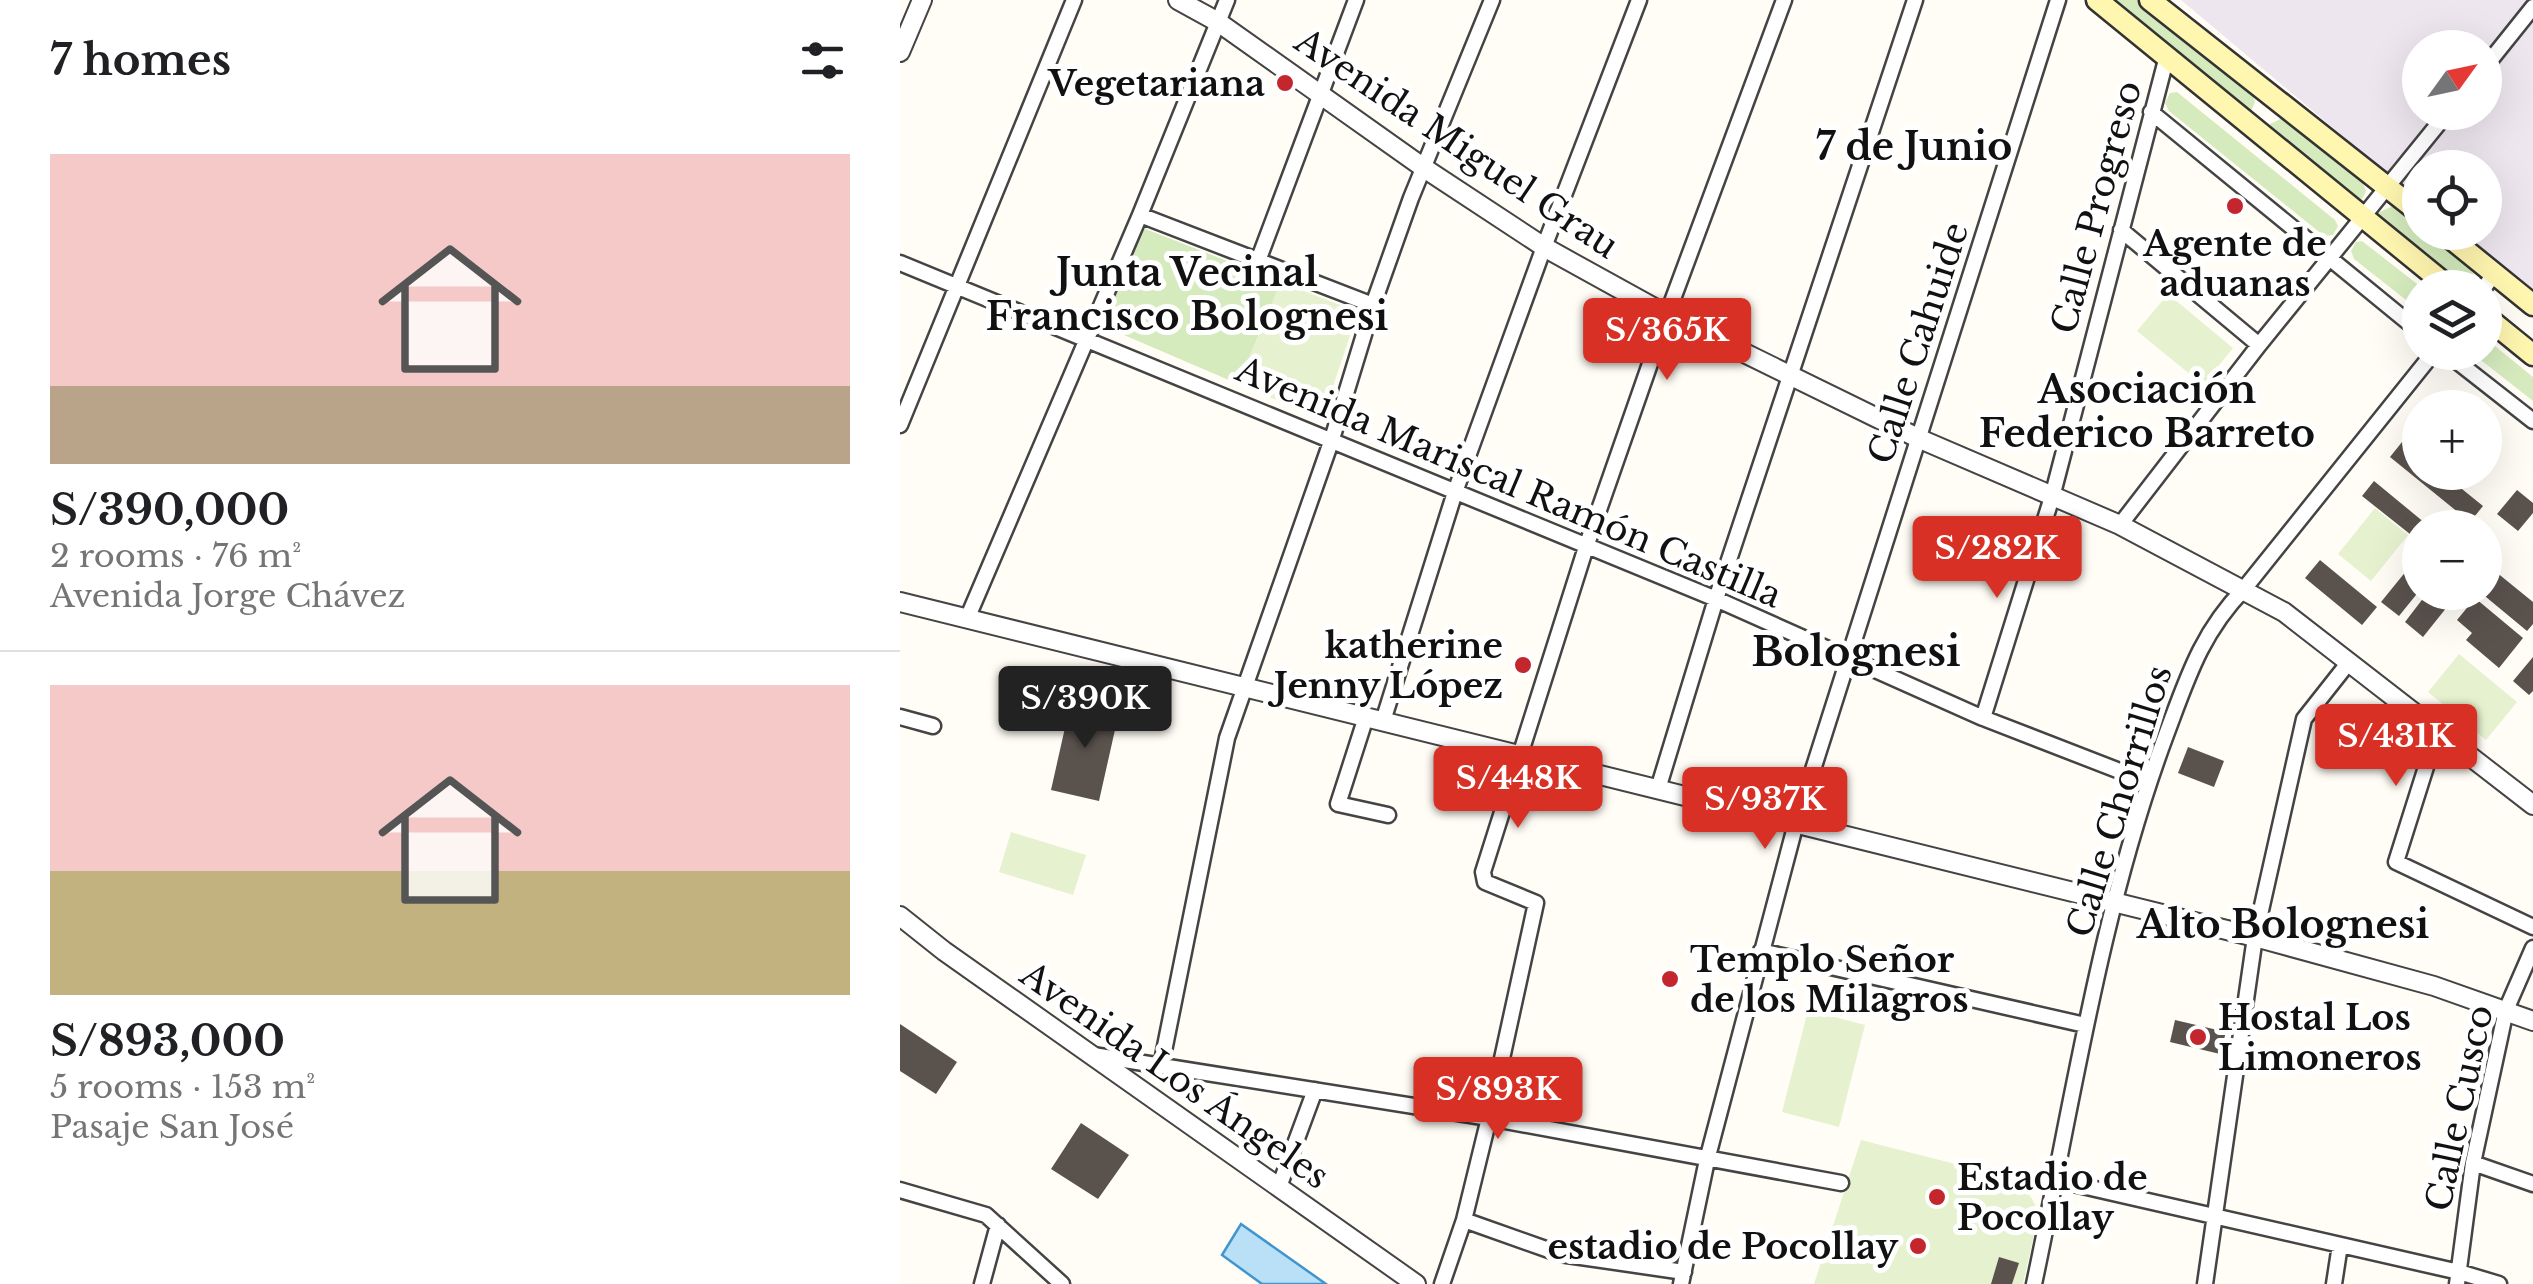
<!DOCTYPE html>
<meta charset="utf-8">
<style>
body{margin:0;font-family:"Libre Baskerville",serif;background:#f2f2f2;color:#202124;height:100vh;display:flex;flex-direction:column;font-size:38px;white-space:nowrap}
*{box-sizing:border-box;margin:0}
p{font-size:32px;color:#757577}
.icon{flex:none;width:55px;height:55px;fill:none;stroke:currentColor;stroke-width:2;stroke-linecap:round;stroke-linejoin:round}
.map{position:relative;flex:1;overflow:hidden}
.sheet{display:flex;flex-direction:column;background:#fff;width:900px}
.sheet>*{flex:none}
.needle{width:65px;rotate:57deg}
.buttons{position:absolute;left:1502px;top:30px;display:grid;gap:20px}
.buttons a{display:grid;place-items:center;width:100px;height:100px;border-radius:50%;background:#fff;box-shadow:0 10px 40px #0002;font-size:50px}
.price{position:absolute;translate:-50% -85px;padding:0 22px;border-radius:10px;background:#d93025;color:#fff;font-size:32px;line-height:65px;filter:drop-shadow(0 2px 5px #0008)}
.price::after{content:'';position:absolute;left:50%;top:60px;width:30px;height:22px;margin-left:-15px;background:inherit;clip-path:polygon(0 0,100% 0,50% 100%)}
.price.selected{background:#222;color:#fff}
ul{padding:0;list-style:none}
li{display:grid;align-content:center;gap:20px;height:530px;padding:0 50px}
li+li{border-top:2px solid #e0e0e0}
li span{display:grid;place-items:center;height:310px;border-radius:0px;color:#555}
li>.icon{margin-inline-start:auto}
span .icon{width:180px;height:180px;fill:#fffc;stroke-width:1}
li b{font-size:42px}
h2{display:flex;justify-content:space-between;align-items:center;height:120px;padding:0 50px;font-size:42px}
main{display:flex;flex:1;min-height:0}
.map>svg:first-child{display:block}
</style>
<main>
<section class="sheet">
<h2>7 homes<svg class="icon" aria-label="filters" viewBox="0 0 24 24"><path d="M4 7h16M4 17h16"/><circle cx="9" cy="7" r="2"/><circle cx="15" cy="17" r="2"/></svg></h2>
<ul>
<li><span style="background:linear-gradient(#f6c9c9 75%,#b9a48a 0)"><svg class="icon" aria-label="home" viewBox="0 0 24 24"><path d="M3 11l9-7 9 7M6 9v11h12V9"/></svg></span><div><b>S/390,000</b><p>2 rooms · 76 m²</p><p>Avenida Jorge Chávez</p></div></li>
<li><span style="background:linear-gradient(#f6c9c9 60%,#c2b280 0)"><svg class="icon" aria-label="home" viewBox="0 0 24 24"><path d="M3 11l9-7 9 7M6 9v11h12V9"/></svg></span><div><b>S/893,000</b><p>5 rooms · 153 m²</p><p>Pasaje San José</p></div></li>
</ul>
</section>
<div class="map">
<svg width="1633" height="1284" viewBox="0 0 1633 1284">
<rect width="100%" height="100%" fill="#fffdf5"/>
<!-- industrial -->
<path fill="#eee6ef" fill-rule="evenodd" d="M 1281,0 L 1633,0 L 1633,289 L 1561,233 L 1585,232 L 1585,168 L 1520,168 L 1520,201 ZM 1520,48 L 1585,48 L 1585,112 L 1520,112 Z"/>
<!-- green -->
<path fill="#d5ebbd" d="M 1206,0 L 1237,0 L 1352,93 L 1355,102 L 1351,111 L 1339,108 Z
M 1277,92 L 1435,220 L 1438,226 L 1433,235 L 1424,236 L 1269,111 L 1265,103 L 1270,93 Z
M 1384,117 L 1462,181 L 1466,191 L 1462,199 L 1450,196 L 1372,132 L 1370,124 Z
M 1493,206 L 1520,228 L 1520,232 L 1526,233 L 1571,269 L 1575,279 L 1571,287 L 1559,284 L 1481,221 L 1478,213 Z
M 243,228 L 381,282 L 338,384 L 203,326 Z
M 1462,241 L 1521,287 L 1520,311 L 1454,259 L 1451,251 L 1456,242 Z
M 1585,338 L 1633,377 L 1633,401 L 1572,353 L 1585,352 Z"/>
<!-- pitch -->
<path fill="#e6f2cf" d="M 381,282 L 458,312 L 422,419 L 338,384 Z
M 1268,294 L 1333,348 L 1303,385 L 1237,331 Z
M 1475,508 L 1508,535 L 1471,581 L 1438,554 Z
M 1559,654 L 1617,702 L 1586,740 L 1528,692 Z
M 111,832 L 186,855 L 173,895 L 99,872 Z
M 908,1010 L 965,1025 L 939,1127 L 882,1112 Z
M 961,1140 L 1122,1181 L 1139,1212 L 1123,1284 L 914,1284 Z"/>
<!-- water -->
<path fill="#b9e0f7" stroke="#3f96cf" stroke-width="2.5" d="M 341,1224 L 426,1284 L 362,1284 L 322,1255 Z"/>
<!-- building -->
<path fill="#5a524d" d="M 1502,442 L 1520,456 L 1520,472 L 1541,472 L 1583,506 L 1570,522 L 1490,457 Z
M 1474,481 L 1531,528 L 1520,528 L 1520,542 L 1462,496 Z
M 1617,490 L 1633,503 L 1633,513 L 1618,531 L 1597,514 Z
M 1520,554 L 1520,590 L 1499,616 L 1481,602 Z
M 1420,560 L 1477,607 L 1462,625 L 1405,578 Z
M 1585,563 L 1633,602 L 1633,624 L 1627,631 L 1580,592 L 1585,592 Z
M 1528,592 L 1559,592 L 1523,637 L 1505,622 Z
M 1575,598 L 1623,638 L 1599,668 L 1566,640 L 1572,633 L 1557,620 Z
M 1633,657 L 1633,691 L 1629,695 L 1613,681 Z
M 171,701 L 219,712 L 199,801 L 151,790 Z
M 1288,747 L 1324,761 L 1314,787 L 1278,773 Z
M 1275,1020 L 1326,1032 L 1320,1054 L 1270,1042 Z
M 0,1024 L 57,1062 L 36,1094 L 0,1071 Z
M 181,1123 L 229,1155 L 198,1199 L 151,1169 Z
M 1099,1257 L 1119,1263 L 1112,1284 L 1091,1284 Z"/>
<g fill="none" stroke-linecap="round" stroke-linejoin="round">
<defs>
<path id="minor" d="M 1585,67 L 1633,7
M 1251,112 L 1520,332
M 240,215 L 473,305
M 1221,230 L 1359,345
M 358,261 L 456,0
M 0,263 L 816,599 L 1083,718 L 1248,782
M 1584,288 L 1594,274
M 1545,352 L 1633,421
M 0,425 L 174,0
M 1220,525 L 1359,345 L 1548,112
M 67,619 L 240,215 L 327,0
M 0,717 L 33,726
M 466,717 L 438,804 L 488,815
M 1083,718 L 1152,497 L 1267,56
M 483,721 L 555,492 L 644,247 L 739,0
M 1538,729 L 1496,862 L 1633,927
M 758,789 L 816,599 L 1015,0
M 861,951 L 1185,1025
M 193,1055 L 589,1118 L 941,1183
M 261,1066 L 327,738 L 432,439 L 473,305 L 511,198 L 592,0
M 1573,1163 L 1633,1184
M 1156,1180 L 1559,1272 L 1599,1284
M 379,1187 L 415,1090
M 0,1190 L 86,1215 L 162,1284
M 564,1220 L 660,1254 L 784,1272
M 82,1284 L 98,1225
M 542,1284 L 564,1220 L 589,1118 L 636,903 L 585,882 L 583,872 L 686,547 L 767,315 L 884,0
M 781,1284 L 807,1160 L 896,823 L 1158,0
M 1134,1284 C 1173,1101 1200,912 1266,735 C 1287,679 1301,633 1344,589 L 1534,352
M 1305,1284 L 1355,937 L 1404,719 L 1449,662
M 1434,1284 L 1440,1245
M 1557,1284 L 1573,1163 L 1606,1010 L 1633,948"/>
<path id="tertiary" d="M 278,0 L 318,22 L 524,168 L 644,247 L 767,315 L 1020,439 L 1220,525 L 1384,612 L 1633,805
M 0,52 L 22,0
M 0,602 L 1355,937 L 1534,986 L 1633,1021
M 0,916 L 44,951 L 516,1284"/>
<path id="secondary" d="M 1197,0 L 1550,288
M 1250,0 L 1520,213
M 1543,232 L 1633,305
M 1585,316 L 1633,355"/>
</defs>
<!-- minor casing -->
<use href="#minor" stroke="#444" stroke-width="19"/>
<!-- tertiary casing -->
<use href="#tertiary" stroke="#444" stroke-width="22"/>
<!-- secondary casing -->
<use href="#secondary" stroke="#333" stroke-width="25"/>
<!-- minor -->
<use href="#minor" stroke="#fff" stroke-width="14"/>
<!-- tertiary -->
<use href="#tertiary" stroke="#fff" stroke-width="18"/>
<!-- secondary -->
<use href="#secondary" stroke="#fff6b0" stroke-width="20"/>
</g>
<!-- markers -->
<g fill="#c4262e" stroke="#fff" stroke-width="4">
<circle cx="385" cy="83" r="10"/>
<circle cx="1335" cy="206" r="10"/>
<circle cx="623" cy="665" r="10"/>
<circle cx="770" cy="979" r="10"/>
<circle cx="1298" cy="1037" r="10"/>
<circle cx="1037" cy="1197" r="10"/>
<circle cx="1018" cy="1246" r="10"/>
</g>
<g text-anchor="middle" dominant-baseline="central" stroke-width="10" stroke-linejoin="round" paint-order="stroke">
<!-- poi labels -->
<g font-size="35" font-weight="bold" fill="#111" stroke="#fff" text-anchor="end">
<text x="365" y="83">Vegetariana</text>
<text x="1335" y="243" text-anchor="middle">Agente de<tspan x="1335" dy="40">aduanas</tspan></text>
<text x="603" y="645">katherine<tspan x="603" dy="40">Jenny López</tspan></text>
<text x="790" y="959" text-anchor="start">Templo Señor<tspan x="790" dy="40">de los Milagros</tspan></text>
<text x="1318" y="1017" text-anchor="start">Hostal Los<tspan x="1318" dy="40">Limoneros</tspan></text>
<text x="1057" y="1177" text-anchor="start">Estadio de<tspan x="1057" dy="40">Pocollay</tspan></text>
<text x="998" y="1246">estadio de Pocollay</text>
</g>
<!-- street labels -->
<g font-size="35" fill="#111" stroke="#fff">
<text transform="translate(557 143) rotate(34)">Avenida Miguel Grau</text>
<text transform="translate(1196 207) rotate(-75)">Calle Progreso</text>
<text transform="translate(1018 343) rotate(-72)">Calle Cahuide</text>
<text transform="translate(609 482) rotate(23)">Avenida Mariscal Ramón Castilla</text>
<text transform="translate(1219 801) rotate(-73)">Calle Chorrillos</text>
<text transform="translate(275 1075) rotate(35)">Avenida Los Ángeles</text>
<text transform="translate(1559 1108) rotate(-78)">Calle Cusco</text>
</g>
<!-- neighbourhood labels -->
<g font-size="38" font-weight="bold" fill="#111" stroke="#fff">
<text x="1014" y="146">7 de Junio</text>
<text x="287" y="272">Junta Vecinal<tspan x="287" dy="44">Francisco Bolognesi</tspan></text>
<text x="1247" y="389">Asociación<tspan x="1247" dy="44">Federico Barreto</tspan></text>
<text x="1383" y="924">Alto Bolognesi</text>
</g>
<!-- quarter labels -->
<g font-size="40" font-weight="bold" fill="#111" stroke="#fff">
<text x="956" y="652">Bolognesi</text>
</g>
</g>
</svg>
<div class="buttons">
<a><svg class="needle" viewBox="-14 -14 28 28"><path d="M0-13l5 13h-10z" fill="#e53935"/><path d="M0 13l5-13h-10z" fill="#757577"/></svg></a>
<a><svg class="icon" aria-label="locate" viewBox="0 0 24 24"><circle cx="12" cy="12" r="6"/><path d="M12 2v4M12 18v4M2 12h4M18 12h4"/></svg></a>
<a><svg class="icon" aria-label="layers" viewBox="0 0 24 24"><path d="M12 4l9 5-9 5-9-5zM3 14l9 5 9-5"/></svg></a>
<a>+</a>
<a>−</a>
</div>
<b class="price" style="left:767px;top:383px">S/365K</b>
<b class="price" style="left:1097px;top:601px">S/282K</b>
<b class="price selected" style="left:185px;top:751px">S/390K</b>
<b class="price" style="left:1496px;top:789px">S/431K</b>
<b class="price" style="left:618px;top:831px">S/448K</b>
<b class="price" style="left:865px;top:852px">S/937K</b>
<b class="price" style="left:598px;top:1142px">S/893K</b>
</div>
</main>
